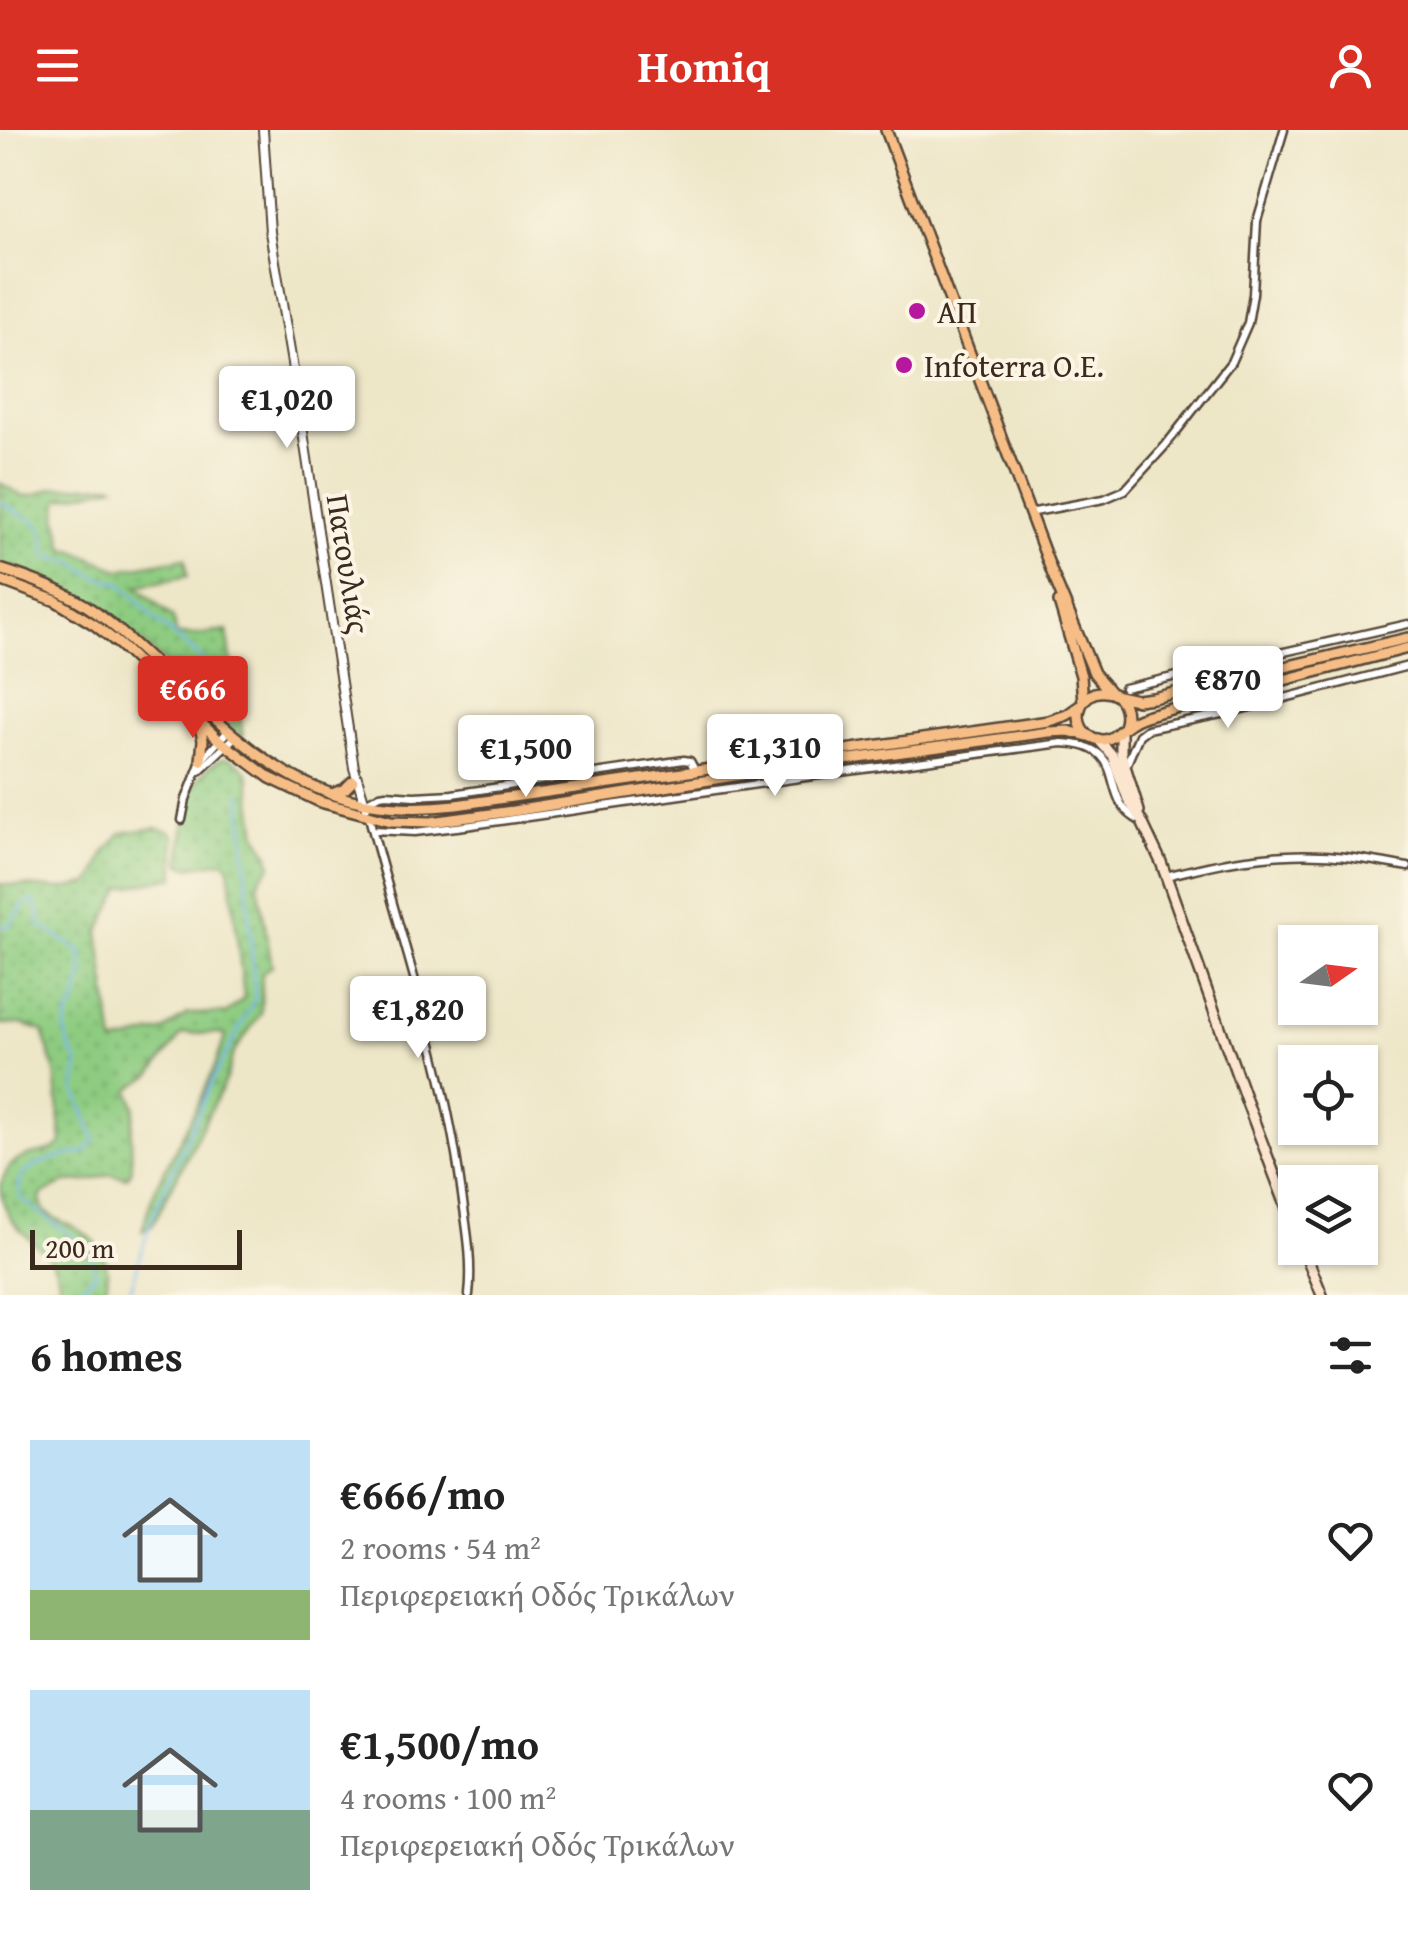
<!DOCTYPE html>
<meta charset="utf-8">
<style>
body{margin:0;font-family:"Gentium Book Plus",serif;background:#f6f6f6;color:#222;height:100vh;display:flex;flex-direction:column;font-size:38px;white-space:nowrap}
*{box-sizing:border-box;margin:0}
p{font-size:32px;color:#767676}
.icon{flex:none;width:55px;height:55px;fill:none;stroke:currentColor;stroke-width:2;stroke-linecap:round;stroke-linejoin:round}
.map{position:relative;height:1165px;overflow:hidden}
.side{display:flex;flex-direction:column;background:#fff;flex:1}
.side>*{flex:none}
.needle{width:65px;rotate:76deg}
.tools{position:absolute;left:1278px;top:795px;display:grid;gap:20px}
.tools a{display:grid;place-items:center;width:100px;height:100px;border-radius:0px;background:#fff;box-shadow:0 2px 8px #0004;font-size:50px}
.scale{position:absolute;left:30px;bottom:25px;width:212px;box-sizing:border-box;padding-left:10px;border:5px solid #3b2a1e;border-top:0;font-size:28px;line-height:35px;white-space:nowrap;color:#3b2a1e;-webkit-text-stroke:8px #fcf5e5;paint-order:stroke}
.price{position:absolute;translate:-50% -85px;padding:0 22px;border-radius:10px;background:#fff;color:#222;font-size:32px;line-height:65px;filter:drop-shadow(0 2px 5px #0008)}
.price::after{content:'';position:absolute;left:50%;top:60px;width:30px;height:22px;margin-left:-15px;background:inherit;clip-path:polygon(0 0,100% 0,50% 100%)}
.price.active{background:#d93025;color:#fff}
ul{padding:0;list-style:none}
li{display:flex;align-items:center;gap:30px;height:250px;padding:0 30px}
li span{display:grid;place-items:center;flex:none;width:280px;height:200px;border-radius:0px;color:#555}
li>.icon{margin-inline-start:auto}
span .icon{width:120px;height:120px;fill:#fffc;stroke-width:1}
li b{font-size:42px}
h2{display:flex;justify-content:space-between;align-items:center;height:120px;padding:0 30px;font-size:42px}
header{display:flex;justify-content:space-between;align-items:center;height:130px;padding:0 30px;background:#d93025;color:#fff;font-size:45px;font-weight:700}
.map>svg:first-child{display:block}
</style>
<header><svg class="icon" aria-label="menu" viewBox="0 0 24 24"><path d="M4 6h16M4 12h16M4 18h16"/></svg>Homiq<svg class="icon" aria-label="person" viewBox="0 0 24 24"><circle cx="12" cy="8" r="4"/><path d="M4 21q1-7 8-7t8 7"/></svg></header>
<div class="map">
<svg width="1408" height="1165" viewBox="0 0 1408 1165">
<defs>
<pattern id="grass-dots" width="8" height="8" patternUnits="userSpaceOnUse" patternTransform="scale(2.5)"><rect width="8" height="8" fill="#8ecc81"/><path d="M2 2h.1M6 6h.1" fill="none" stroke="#7baf6f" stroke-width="1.8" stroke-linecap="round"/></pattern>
</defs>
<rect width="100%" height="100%" fill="#fcf5e5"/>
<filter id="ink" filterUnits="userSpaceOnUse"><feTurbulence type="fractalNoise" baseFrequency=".01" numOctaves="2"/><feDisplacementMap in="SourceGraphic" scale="20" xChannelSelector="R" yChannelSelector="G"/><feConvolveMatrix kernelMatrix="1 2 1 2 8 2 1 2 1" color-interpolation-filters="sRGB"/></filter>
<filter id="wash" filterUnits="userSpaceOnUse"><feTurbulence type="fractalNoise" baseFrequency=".0048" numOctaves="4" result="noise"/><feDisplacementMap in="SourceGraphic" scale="40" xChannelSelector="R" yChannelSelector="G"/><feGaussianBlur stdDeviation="2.25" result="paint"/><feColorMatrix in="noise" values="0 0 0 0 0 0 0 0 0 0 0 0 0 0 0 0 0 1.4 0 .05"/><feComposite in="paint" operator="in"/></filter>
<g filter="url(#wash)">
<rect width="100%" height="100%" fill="#ede6c7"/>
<!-- grass -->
<path fill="url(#grass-dots)" stroke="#647b50" stroke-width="2.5" d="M 0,353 L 22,366 L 34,365 L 53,358 L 112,354 L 115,356 L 60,369 L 57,384 L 64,419 L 76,421 L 119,440 L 185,428 L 188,446 L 137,456 L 173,488 L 177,505 L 195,505 L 227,501 L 243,607 C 213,585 190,558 164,532 C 116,485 64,455 0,433 Z
M 224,628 C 234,628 241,636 248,642 L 257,705 L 269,724 L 271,736 L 261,747 L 258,754 L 272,836 L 262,843 L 261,883 L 233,924 L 227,947 L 152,1096 L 142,1101 C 146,1086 150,1070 157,1056 C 180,1007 210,959 225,906 L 219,903 L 182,904 L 151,945 L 129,960 L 135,977 L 131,1005 L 132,1038 L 130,1044 L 126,1048 L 110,1044 L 89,1051 L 66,1052 L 41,1065 C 35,1099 97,1087 106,1134 C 109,1146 108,1154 103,1165 L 47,1165 L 59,1156 C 61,1115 0,1107 1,1054 C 13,1014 45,1031 62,1013 L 55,942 L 43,901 L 21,894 L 0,894 L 0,754 L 63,759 L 88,754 L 96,745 L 104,724 L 121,703 L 157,698 L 170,701 L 174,706 L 175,747 L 121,758 L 99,802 L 114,914 L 165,900 L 187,884 L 227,883 L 244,868 L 229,737 L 225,731 L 188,737 L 180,733 C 185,696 183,645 224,628 Z"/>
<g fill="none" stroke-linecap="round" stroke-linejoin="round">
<!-- stream -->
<path stroke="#7db7ee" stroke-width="2.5" d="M 0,371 C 13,384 36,387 42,400 C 45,407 45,418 46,426 L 72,432 L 97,447 L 119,453 L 129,461 L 156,490 L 201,528 L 228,586
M 0,796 L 9,796 L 25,774 L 33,770 L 39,783 L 38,794 L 81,822 L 83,843 L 75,875 L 68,885 L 65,899 L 69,916 L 78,933 L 75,959 L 95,1010 L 85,1022 C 67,1025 24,1032 20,1052 C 19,1058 20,1064 21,1069 L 79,1111 L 90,1123 L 96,1144 L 72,1165
M 129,1165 L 151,1090 L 213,949 L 255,869 L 241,663"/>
</g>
</g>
<g filter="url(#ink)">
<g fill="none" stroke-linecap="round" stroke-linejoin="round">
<defs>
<path id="minor" d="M 1029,383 L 1104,369 L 1125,360 L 1165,316 L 1231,232 L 1248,193 L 1253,164 L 1257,91 L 1284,0
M 1124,558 L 1408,494
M 1126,636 L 1139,605 L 1147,599 L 1231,582 L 1408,536
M 199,641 L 235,607
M 367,672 L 380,665 L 386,664 L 414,666 L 452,664 L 684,630 L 690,631 L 696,642
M 369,687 C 401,810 444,931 461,1058 C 466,1094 473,1129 469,1165
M 182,690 L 186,669 L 201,631 L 228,601
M 373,700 L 415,702 L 465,696 L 841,642 L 1062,613 C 1135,616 1094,670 1142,692
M 1166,746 C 1217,733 1269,722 1322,725 C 1351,726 1380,732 1408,737"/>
<path id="tertiary" d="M 263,0 L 270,102 L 298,269 L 354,638 L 366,677"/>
<path id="secondary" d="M 1121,601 L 1121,623 L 1139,681
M 1098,609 L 1112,625 L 1128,669 L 1142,692 L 1161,732 L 1246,970 L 1295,1099
M 1303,1118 L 1322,1165"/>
<path id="primary" d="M 886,0 L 1053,445 L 1094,543 L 1111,563
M 0,439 C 29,448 59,459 85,475 C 113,493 137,517 161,539 C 255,627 317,691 456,675 L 1049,591 L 1067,585 L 1081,575
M 0,450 L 56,471 L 95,495 L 120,515 L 219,610 L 270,648 L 320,672 L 391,691 L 431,692 L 513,681 L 786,638 L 1049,602 L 1068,601 L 1092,607
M 1059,472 L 1081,546 L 1083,572
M 1118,566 L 1137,570 L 1153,568 L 1408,508
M 199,593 L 203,610 L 201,631
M 1124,597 C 1129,582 1124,563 1105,562 C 1076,559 1069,601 1096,609 C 1112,614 1118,600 1130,593 C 1136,589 1144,586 1152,584 L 1408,518
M 332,664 L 345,659 L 353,651"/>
</defs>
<!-- minor casing -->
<use href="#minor" stroke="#564637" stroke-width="11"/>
<!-- tertiary casing -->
<use href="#tertiary" stroke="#564637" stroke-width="12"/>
<!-- secondary casing -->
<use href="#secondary" stroke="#564637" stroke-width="14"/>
<!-- primary casing -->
<use href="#primary" stroke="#564637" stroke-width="14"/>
<!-- minor -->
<use href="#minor" stroke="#fff" stroke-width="6"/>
<!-- tertiary -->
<use href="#tertiary" stroke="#fff" stroke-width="8"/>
<!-- secondary -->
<use href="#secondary" stroke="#fbe5cf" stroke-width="9"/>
<!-- primary -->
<use href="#primary" stroke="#f6be86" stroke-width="9"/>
</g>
</g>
<!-- markers -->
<g fill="#b5179e" stroke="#fcf5e5" stroke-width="4">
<circle cx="917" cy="181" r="10"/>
<circle cx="904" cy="235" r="10"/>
</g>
<g text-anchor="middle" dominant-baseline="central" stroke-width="8" stroke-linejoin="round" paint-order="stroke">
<!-- poi labels -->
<g font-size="32" fill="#3b2a1e" stroke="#fcf5e5" text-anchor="start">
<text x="937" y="181">ΑΠ</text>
<text x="924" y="235">Infoterra Ο.Ε.</text>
</g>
<!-- street labels -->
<g font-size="32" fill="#3b2a1e" stroke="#fcf5e5">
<text transform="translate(349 434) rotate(81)">Πατουλιάς</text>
</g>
</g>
</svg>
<div class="tools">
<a><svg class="needle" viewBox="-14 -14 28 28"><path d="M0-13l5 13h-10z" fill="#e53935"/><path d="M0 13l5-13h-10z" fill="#767676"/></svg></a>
<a><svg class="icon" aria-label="locate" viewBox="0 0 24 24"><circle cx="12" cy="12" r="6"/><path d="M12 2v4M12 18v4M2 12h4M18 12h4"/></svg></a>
<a><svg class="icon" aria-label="layers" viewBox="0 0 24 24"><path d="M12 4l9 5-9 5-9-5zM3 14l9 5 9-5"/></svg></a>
</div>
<div class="scale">200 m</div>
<b class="price" style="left:287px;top:321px">€1,020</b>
<b class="price" style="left:1228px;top:601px">€870</b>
<b class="price active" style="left:193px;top:611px">€666</b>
<b class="price" style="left:775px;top:669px">€1,310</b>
<b class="price" style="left:526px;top:670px">€1,500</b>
<b class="price" style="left:418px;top:931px">€1,820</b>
</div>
<section class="side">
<h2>6 homes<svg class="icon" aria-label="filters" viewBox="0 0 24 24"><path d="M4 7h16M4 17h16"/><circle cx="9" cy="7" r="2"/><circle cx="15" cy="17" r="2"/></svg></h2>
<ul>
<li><span style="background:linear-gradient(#bfe0f5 75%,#8fb573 0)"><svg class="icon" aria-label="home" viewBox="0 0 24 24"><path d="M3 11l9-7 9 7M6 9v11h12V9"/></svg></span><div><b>€666/mo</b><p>2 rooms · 54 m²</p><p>Περιφερειακή Οδός Τρικάλων</p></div><svg class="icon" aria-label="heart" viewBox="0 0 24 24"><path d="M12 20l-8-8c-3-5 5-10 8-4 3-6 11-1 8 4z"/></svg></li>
<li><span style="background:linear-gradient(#bfe0f5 60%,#7fa58c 0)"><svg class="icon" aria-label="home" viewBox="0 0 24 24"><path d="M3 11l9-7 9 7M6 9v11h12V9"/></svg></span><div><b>€1,500/mo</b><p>4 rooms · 100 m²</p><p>Περιφερειακή Οδός Τρικάλων</p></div><svg class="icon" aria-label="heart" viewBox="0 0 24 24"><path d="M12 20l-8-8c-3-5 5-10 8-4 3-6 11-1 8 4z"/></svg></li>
</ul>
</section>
